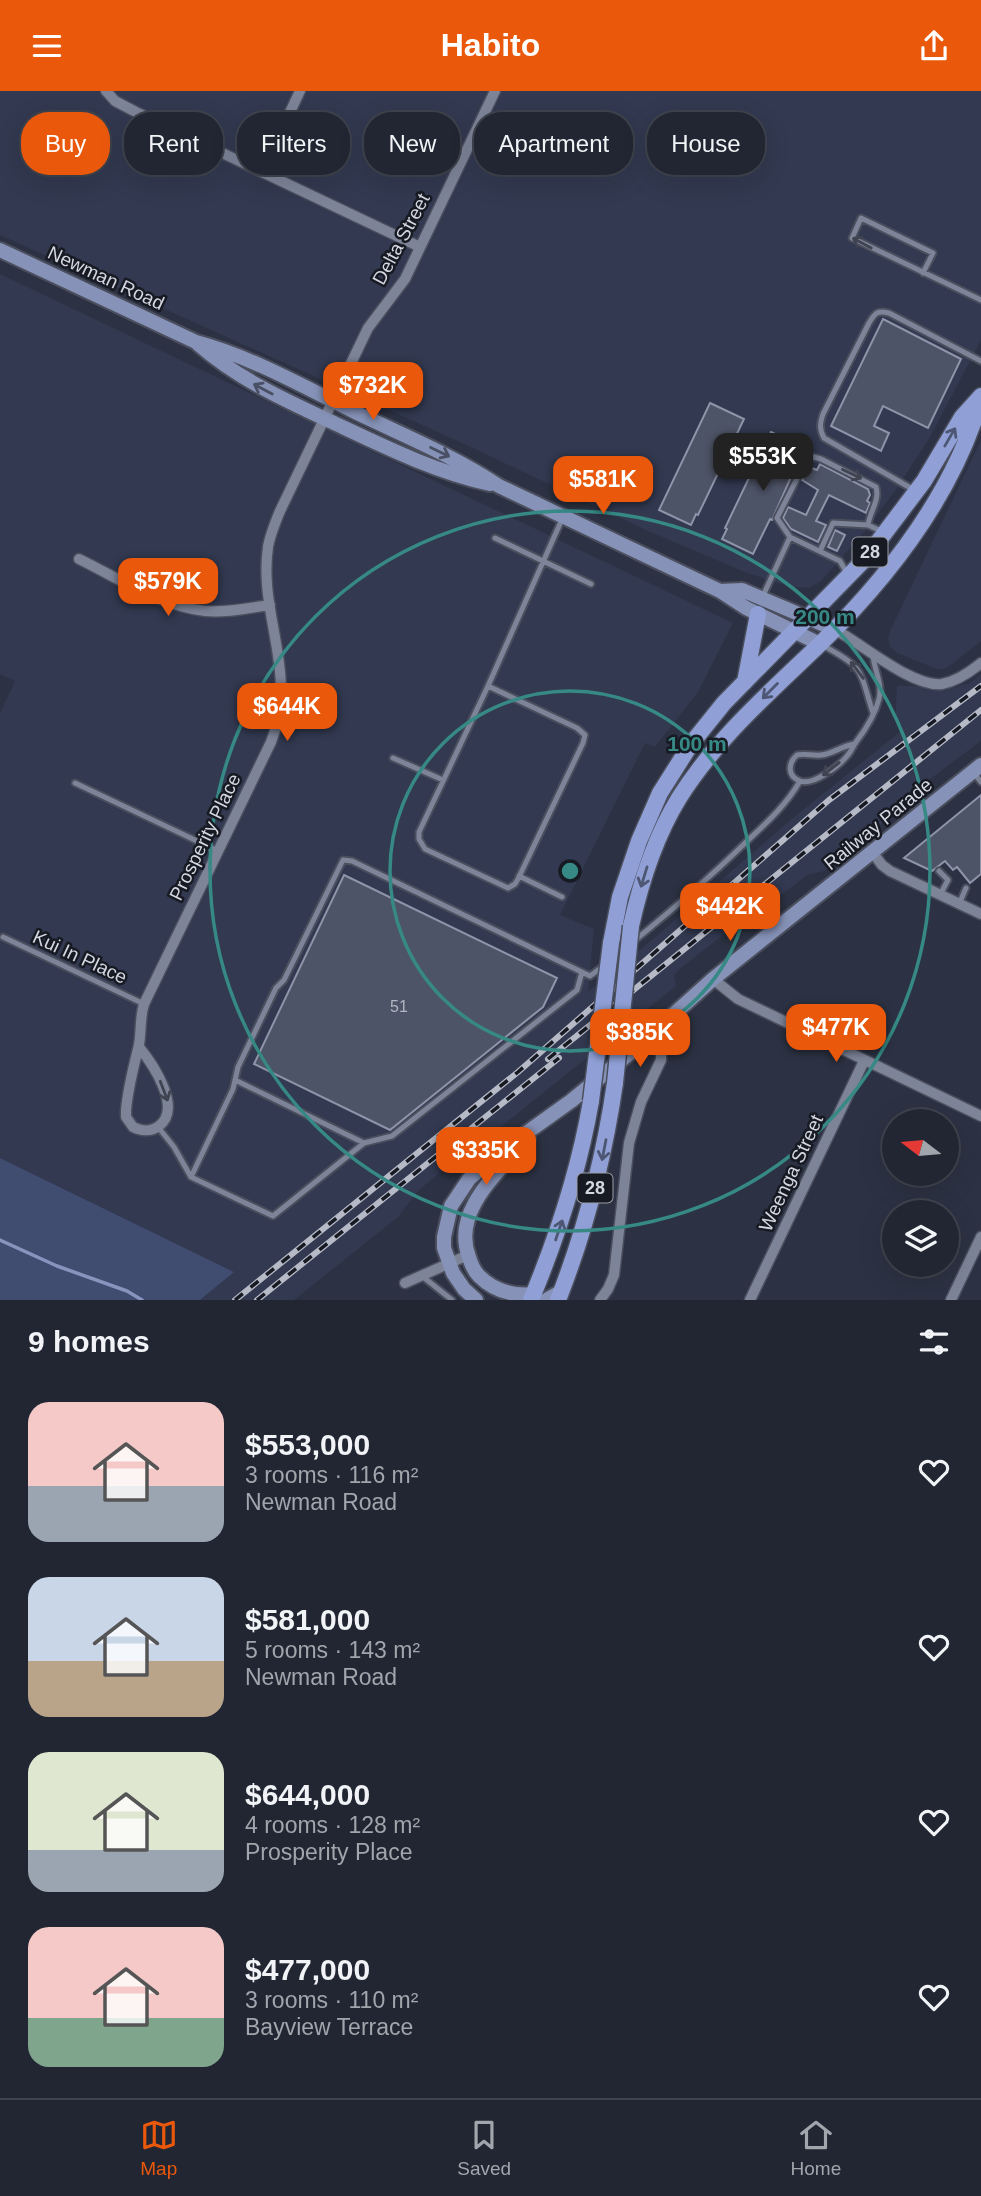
<!DOCTYPE html>
<meta charset="utf-8">
<style>
body{margin:0;font-family:Helvetica,sans-serif;background:#292e3a;color:#f1f3f6;height:100vh;display:flex;flex-direction:column;font-size:26px;white-space:nowrap}
*{box-sizing:border-box;margin:0}
p{font-size:23px;color:#a2a5ac}
.icon{flex:none;width:38px;height:38px;fill:none;stroke:currentColor;stroke-width:2;stroke-linecap:round;stroke-linejoin:round}
.map{position:relative;height:1209px;overflow:hidden}
.side{display:flex;flex-direction:column;background:#212632;flex:1}
.side>*{flex:none}
.guide{position:absolute;left:21px;top:21px;width:940px;height:63px;display:flex;gap:14px}
.needle{width:46px;rotate:286deg}
.controls{position:absolute;left:882px;top:1018px;display:grid;gap:14px}
.controls a{display:grid;place-items:center;width:77px;height:77px;border-radius:50%;background:#212632;box-shadow:0 7px 28px #0002,0 0 0 2px #3e434d;font-size:35px}
.price{position:absolute;translate:-50% -60px;padding:0 16px;border-radius:14px;background:#ea580c;color:#fff;font-size:23px;line-height:46px;filter:drop-shadow(0 2px 4px #0008)}
.price::after{content:'';position:absolute;left:50%;top:42px;width:21px;height:16px;margin-left:-10px;background:inherit;clip-path:polygon(0 0,100% 0,50% 100%)}
.price.current{background:#222;color:#fff}
ul{padding:0;list-style:none}
li{display:flex;align-items:center;gap:21px;height:175px;padding:0 28px}
li span{display:grid;place-items:center;flex:none;width:196px;height:140px;border-radius:21px;color:#555}
li>.icon{margin-inline-start:auto}
span .icon{width:84px;height:84px;fill:#fffc;stroke-width:1}
li b{font-size:30px}
h2{display:flex;justify-content:space-between;align-items:center;height:84px;padding:0 28px;font-size:30px}
.pill{padding:0 24px;border-radius:28px;background:#212632;box-shadow:0 7px 28px #0002,0 0 0 2px #3e434d;font-size:24px;line-height:63px}
.pill.current{background:#ea580c;color:#fff}
header{display:flex;justify-content:space-between;align-items:center;height:91px;padding:0 28px;background:#ea580c;color:#fff;font-size:32px;font-weight:700}
.dock{display:flex;justify-content:space-around;align-items:center;height:98px;border-top:2px solid #3e434d;background:#212632;font-size:19px;color:#a2a5ac}
.dock a{display:grid;justify-items:center;gap:4px}
.dock .current{color:#ea580c}
.map>svg:first-child{display:block}
</style>
<header><svg class="icon" aria-label="menu" viewBox="0 0 24 24"><path d="M4 6h16M4 12h16M4 18h16"/></svg>Habito<svg class="icon" aria-label="share" viewBox="0 0 24 24"><path d="M12 15V3M7 8l5-5 5 5M5 13v7h14v-7"/></svg></header>
<div class="map">
<svg width="981" height="1209" viewBox="0 0 981 1209">
<rect width="100%" height="100%" fill="#2c3243"/>
<!-- built -->
<path fill="#323950" d="M 0,0 L 981,0 L 981,249 L 929,348 L 895,400 L 865,440 L 821,490 L 809,497 L 787,495 L 747,482 L 648,440 L 460,351 L 0,144 Z
M 0,183 L 733,532 L 698,601 L 655,656 L 645,652 L 560,824 L 594,838 L 588,901 L 647,853 L 794,726 L 901,640 L 895,631 L 897,595 L 917,595 L 929,599 L 948,598 L 970,592 L 981,583 L 981,650 L 906,706 L 905,714 L 824,780 L 807,784 L 755,825 L 750,823 L 681,877 L 674,884 L 676,895 L 481,1052 L 479,1049 L 418,1100 L 398,1126 L 294,1209 L 200,1209 L 234,1181 L 0,1067 L 0,622 L 15,590 L 0,583 Z
M 981,349 L 981,550 L 951,574 L 943,578 L 937,578 L 897,562 L 890,555 L 888,548 L 890,540 Z"/>
<!-- green -->
<path fill="#414c71" d="M 0,1067 L 234,1181 L 200,1209 L 0,1209 Z"/>
<g fill="none" stroke-linecap="round" stroke-linejoin="round">
<!-- stream -->
<path stroke="#8894bd" stroke-width="3.5" d="M 0,1149 L 57,1175 L 127,1200 L 142,1209"/>
</g>
<!-- building -->
<path fill="#4e5467" stroke="#8e94a9" stroke-width="2" d="M 883,228 L 961,268 L 928,337 L 883,315 L 874,335 L 889,342 L 881,360 L 831,335 Z
M 710,312 L 744,328 L 698,424 L 696,423 L 691,434 L 659,419 Z
M 771,341 L 804,357 L 772,429 L 770,428 L 753,463 L 722,448 L 727,438 L 725,437 Z
M 820,373 L 868,398 L 870,404 L 867,410 L 870,412 L 866,422 L 829,404 L 816,430 L 826,434 L 818,451 L 791,438 L 783,427 L 788,416 L 806,424 L 818,399 L 802,389 L 809,376 L 817,379 Z
M 835,439 L 845,444 L 837,460 L 828,456 Z
M 981,704 L 981,783 L 970,792 L 957,776 L 953,779 L 945,770 L 932,780 L 904,767 Z
M 344,784 L 557,887 L 543,916 L 390,1039 L 254,973 Z"/>
<g fill="none" stroke-linecap="round" stroke-linejoin="round">
<defs>
<path id="service" d="M 923,182 L 933,162 L 861,127 L 852,147 L 981,209
M 914,399 L 824,347 C 819,338 820,332 823,323 L 869,232 C 875,222 877,219 889,222 L 981,270
M 495,447 L 591,493
M 820,460 L 833,432 L 868,434 L 881,440
M 848,484 L 840,470 L 790,446 L 777,427 L 807,368 L 814,366 L 821,368 L 876,396 C 880,409 870,420 868,434
M 762,507 L 790,446
M 822,554 C 865,577 859,578 873,622
M 488,595 L 577,637 L 585,644 L 583,652 L 518,788 L 515,793 L 508,797 L 425,758 L 419,748 L 419,741 L 488,595 L 563,426
M 854,653 C 842,655 830,664 821,664 C 812,665 806,662 797,664 C 788,672 787,685 800,690 C 813,695 839,675 847,665 C 851,661 853,655 856,651 C 866,638 875,624 879,608 C 883,593 874,579 873,564
M 393,667 L 443,689
M 973,681 L 981,691
M 75,692 L 218,760
M 939,780 L 948,789 L 940,804
M 519,785 L 562,806
M 959,813 L 966,797
M 3,846 L 144,913
M 634,850 C 672,819 708,788 743,754 C 764,734 785,716 800,690
M 235,989 L 364,1052
M 158,1036 L 174,1056 L 191,1086 L 273,1125 L 364,1052 L 392,1045 L 577,899 L 582,881
M 191,1086 L 233,998 L 238,976 L 276,897 L 284,889 L 343,769 L 352,770 L 590,885 L 605,874
M 422,1185 L 452,1209"/>
<path id="minor" d="M 106,0 L 115,10 L 136,21 L 420,156
M 262,81 L 300,0
M 79,468 C 118,487 160,515 205,520 C 227,522 248,517 270,514
M 834,538 C 861,552 913,597 942,593 C 957,590 970,581 981,572
M 873,762 L 882,774 L 890,780 L 981,823
M 713,888 L 738,908 L 981,1025
M 139,956 C 152,972 183,1017 159,1035 C 151,1041 141,1040 133,1036 L 126,1026 L 126,1019 C 128,997 133,978 138,958 C 142,944 139,929 144,913 L 271,651 C 299,582 258,524 268,456 C 270,444 275,432 280,420 L 368,237 L 405,188 L 495,0
M 405,1192 L 468,1164
M 600,1209 L 608,1198 L 614,1184 L 629,1052 L 641,1011 L 661,969 L 661,959 L 652,943
M 750,1209 L 864,970
M 951,1209 L 981,1146"/>
<path id="secondary" d="M 0,159 L 196,251 C 252,266 304,296 357,322 C 405,345 454,365 499,395 L 720,500 L 746,517 L 820,553
M 198,253 C 239,289 287,310 336,333 C 387,357 436,381 490,393
M 720,500 L 742,499 L 834,538
M 528,1047 C 501,1079 451,1119 469,1166 C 471,1173 474,1180 479,1185 C 494,1200 514,1205 534,1203
M 476,1209 L 464,1198 L 453,1182 L 444,1157 L 444,1146 L 451,1115 L 469,1088 L 508,1055 L 571,1010 L 636,957 L 713,888 L 981,674
M 546,1209 L 562,1200"/>
<path id="primary" d="M 745,591 L 758,523
M 631,835 C 641,790 655,746 679,707 C 716,648 770,601 819,554 C 890,485 953,404 981,308
M 611,852 L 620,806 L 639,750 L 660,702 L 691,653 L 724,612 L 865,468 L 924,390 L 962,326 L 981,305
M 531,1209 C 558,1144 579,1080 591,1010
M 558,1209 C 586,1138 604,1067 615,992"/>
</defs>
<!-- service casing -->
<use href="#service" stroke="#4a4e5d" stroke-width="9"/>
<!-- minor casing -->
<use href="#minor" stroke="#4a4e5d" stroke-width="13"/>
<!-- secondary casing -->
<use href="#secondary" stroke="#4a4e5d" stroke-width="18"/>
<!-- primary casing -->
<use href="#primary" stroke="#4a4e5d" stroke-width="19"/>
<!-- service -->
<use href="#service" stroke="#7d8498" stroke-width="5"/>
<!-- minor -->
<use href="#minor" stroke="#7d8498" stroke-width="10"/>
<!-- secondary -->
<use href="#secondary" stroke="#8692b7" stroke-width="14"/>
<!-- primary -->
<use href="#primary" stroke="#90a0d6" stroke-width="16"/>
<defs>
<path id="rail" d="M 548,968 L 981,619
M 235,1209 L 518,981 L 829,709 L 981,595
M 257,1209 L 559,967"/>
</defs>
<!-- rail casing -->
<use href="#rail" stroke="#b6bac6" stroke-width="6"/>
<!-- rail -->
<use href="#rail" stroke="#171a22" stroke-width="3.5" stroke-dasharray="10" stroke-linecap="butt"/>
<defs>
<path id="primary-bridge" d="M 615,992 L 631,835
M 591,1010 L 611,852"/>
</defs>
<!-- primary-bridge casing -->
<use href="#primary-bridge" stroke="#4a4e5d" stroke-width="19" stroke-linecap="butt"/>
<!-- primary-bridge -->
<use href="#primary-bridge" stroke="#90a0d6" stroke-width="16"/>
</g>
<!-- one-way arrows -->
<defs><path id="oneway-shaft" d="M-6 0H5M1.5-3L5.5 0L1.5 3" fill="none" stroke-width="1.6" stroke-linecap="round" stroke-linejoin="round" transform="scale(1.75)"/></defs>
<g stroke="#404451">
<use href="#oneway-shaft" transform="translate(862 152) rotate(-152)"/>
<use href="#oneway-shaft" transform="translate(852 383) rotate(26)"/>
<use href="#oneway-shaft" transform="translate(857 579) rotate(-127)"/>
<use href="#oneway-shaft" transform="translate(831 678) rotate(142)"/>
<use href="#oneway-shaft" transform="translate(164 1000) rotate(69)"/>
</g>
<g stroke="#495065">
<use href="#oneway-shaft" transform="translate(263 298) rotate(-152)"/>
<use href="#oneway-shaft" transform="translate(440 361) rotate(26)"/>
</g>
<g stroke="#4d5673">
<use href="#oneway-shaft" transform="translate(950 346) rotate(-60)"/>
<use href="#oneway-shaft" transform="translate(770 600) rotate(135)"/>
<use href="#oneway-shaft" transform="translate(644 786) rotate(107)"/>
<use href="#oneway-shaft" transform="translate(604 1059) rotate(101)"/>
<use href="#oneway-shaft" transform="translate(559 1139) rotate(-71)"/>
</g>
<!-- distance rings -->
<g fill="none" stroke="#368985" stroke-width="3.5">
<circle cx="570" cy="780" r="180"/>
<circle cx="570" cy="780" r="360"/>
</g>
<g text-anchor="middle" dominant-baseline="central" stroke-width="5" stroke-linejoin="round" paint-order="stroke">
<!-- number labels -->
<g font-size="16" fill="#b2b6c3">
<text x="399" y="915">51</text>
</g>
<!-- shield labels -->
<g fill="#171a22" stroke="#9b9ea8" stroke-width="2">
<rect x="852.5" y="446.5" width="35" height="29" rx="5"/>
<rect x="577.5" y="1082.5" width="35" height="29" rx="5"/>
</g>
<g font-size="18" font-weight="bold" fill="#d4d7e2">
<text x="870" y="461">28</text>
<text x="595" y="1097">28</text>
</g>
<!-- street labels -->
<g font-size="19" fill="#d4d7e2" stroke="#171a22">
<text transform="translate(401 148) rotate(-62)">Delta Street</text>
<text transform="translate(106 187) rotate(25)">Newman Road</text>
<text transform="translate(878 733) rotate(-39)">Railway Parade</text>
<text transform="translate(205 746) rotate(-64)">Prosperity Place</text>
<text transform="translate(80 866) rotate(25)">Kui In Place</text>
<text transform="translate(791 1082) rotate(-65)">Weenga Street</text>
</g>
</g>
<circle cx="570" cy="780" r="10" fill="#368985" stroke="#171a22" stroke-width="3.5"/>
<g font-size="21" text-anchor="middle" font-weight="bold" fill="#368985" stroke="#171a22" stroke-width="5" stroke-linejoin="round" paint-order="stroke">
<text x="825" y="533">200 m</text>
<text x="697" y="660">100 m</text>
</g>
</svg>
<div class="controls">
<a><svg class="needle" viewBox="-14 -14 28 28"><path d="M0-13l5 13h-10z" fill="#e53935"/><path d="M0 13l5-13h-10z" fill="#a2a5ac"/></svg></a>
<a><svg class="icon" aria-label="layers" viewBox="0 0 24 24"><path d="M12 4l9 5-9 5-9-5zM3 14l9 5 9-5"/></svg></a>
</div>
<b class="price" style="left:373px;top:331px">$732K</b>
<b class="price current" style="left:763px;top:402px">$553K</b>
<b class="price" style="left:603px;top:425px">$581K</b>
<b class="price" style="left:168px;top:527px">$579K</b>
<b class="price" style="left:287px;top:652px">$644K</b>
<b class="price" style="left:730px;top:852px">$442K</b>
<b class="price" style="left:836px;top:973px">$477K</b>
<b class="price" style="left:640px;top:978px">$385K</b>
<b class="price" style="left:486px;top:1096px">$335K</b>
<div class="guide">
<a class="pill current">Buy</a>
<a class="pill">Rent</a>
<a class="pill">Filters</a>
<a class="pill">New</a>
<a class="pill">Apartment</a>
<a class="pill">House</a>
</div>
</div>
<section class="side">
<h2>9 homes<svg class="icon" aria-label="filters" viewBox="0 0 24 24"><path d="M4 7h16M4 17h16"/><circle cx="9" cy="7" r="2"/><circle cx="15" cy="17" r="2"/></svg></h2>
<ul>
<li><span style="background:linear-gradient(#f6c9c9 60%,#9aa5b1 0)"><svg class="icon" aria-label="home" viewBox="0 0 24 24"><path d="M3 11l9-7 9 7M6 9v11h12V9"/></svg></span><div><b>$553,000</b><p>3 rooms · 116 m²</p><p>Newman Road</p></div><svg class="icon" aria-label="heart" viewBox="0 0 24 24"><path d="M12 20l-8-8c-3-5 5-10 8-4 3-6 11-1 8 4z"/></svg></li>
<li><span style="background:linear-gradient(#c9d6e8 60%,#b9a48a 0)"><svg class="icon" aria-label="home" viewBox="0 0 24 24"><path d="M3 11l9-7 9 7M6 9v11h12V9"/></svg></span><div><b>$581,000</b><p>5 rooms · 143 m²</p><p>Newman Road</p></div><svg class="icon" aria-label="heart" viewBox="0 0 24 24"><path d="M12 20l-8-8c-3-5 5-10 8-4 3-6 11-1 8 4z"/></svg></li>
<li><span style="background:linear-gradient(#dfe7d0 70%,#9aa5b1 0)"><svg class="icon" aria-label="home" viewBox="0 0 24 24"><path d="M3 11l9-7 9 7M6 9v11h12V9"/></svg></span><div><b>$644,000</b><p>4 rooms · 128 m²</p><p>Prosperity Place</p></div><svg class="icon" aria-label="heart" viewBox="0 0 24 24"><path d="M12 20l-8-8c-3-5 5-10 8-4 3-6 11-1 8 4z"/></svg></li>
<li><span style="background:linear-gradient(#f6c9c9 65%,#7fa58c 0)"><svg class="icon" aria-label="home" viewBox="0 0 24 24"><path d="M3 11l9-7 9 7M6 9v11h12V9"/></svg></span><div><b>$477,000</b><p>3 rooms · 110 m²</p><p>Bayview Terrace</p></div><svg class="icon" aria-label="heart" viewBox="0 0 24 24"><path d="M12 20l-8-8c-3-5 5-10 8-4 3-6 11-1 8 4z"/></svg></li>
</ul>
</section>
<nav class="dock">
<a class="current"><svg class="icon" aria-label="map" viewBox="0 0 24 24"><path d="M3 6l6-2 6 2 6-2v14l-6 2-6-2-6 2zM9 4v14M15 6v14"/></svg>Map</a>
<a><svg class="icon" aria-label="saved" viewBox="0 0 24 24"><path d="M7 4h10v16l-5-4-5 4z"/></svg>Saved</a>
<a><svg class="icon" aria-label="home" viewBox="0 0 24 24"><path d="M3 11l9-7 9 7M6 9v11h12V9"/></svg>Home</a>
</nav>
